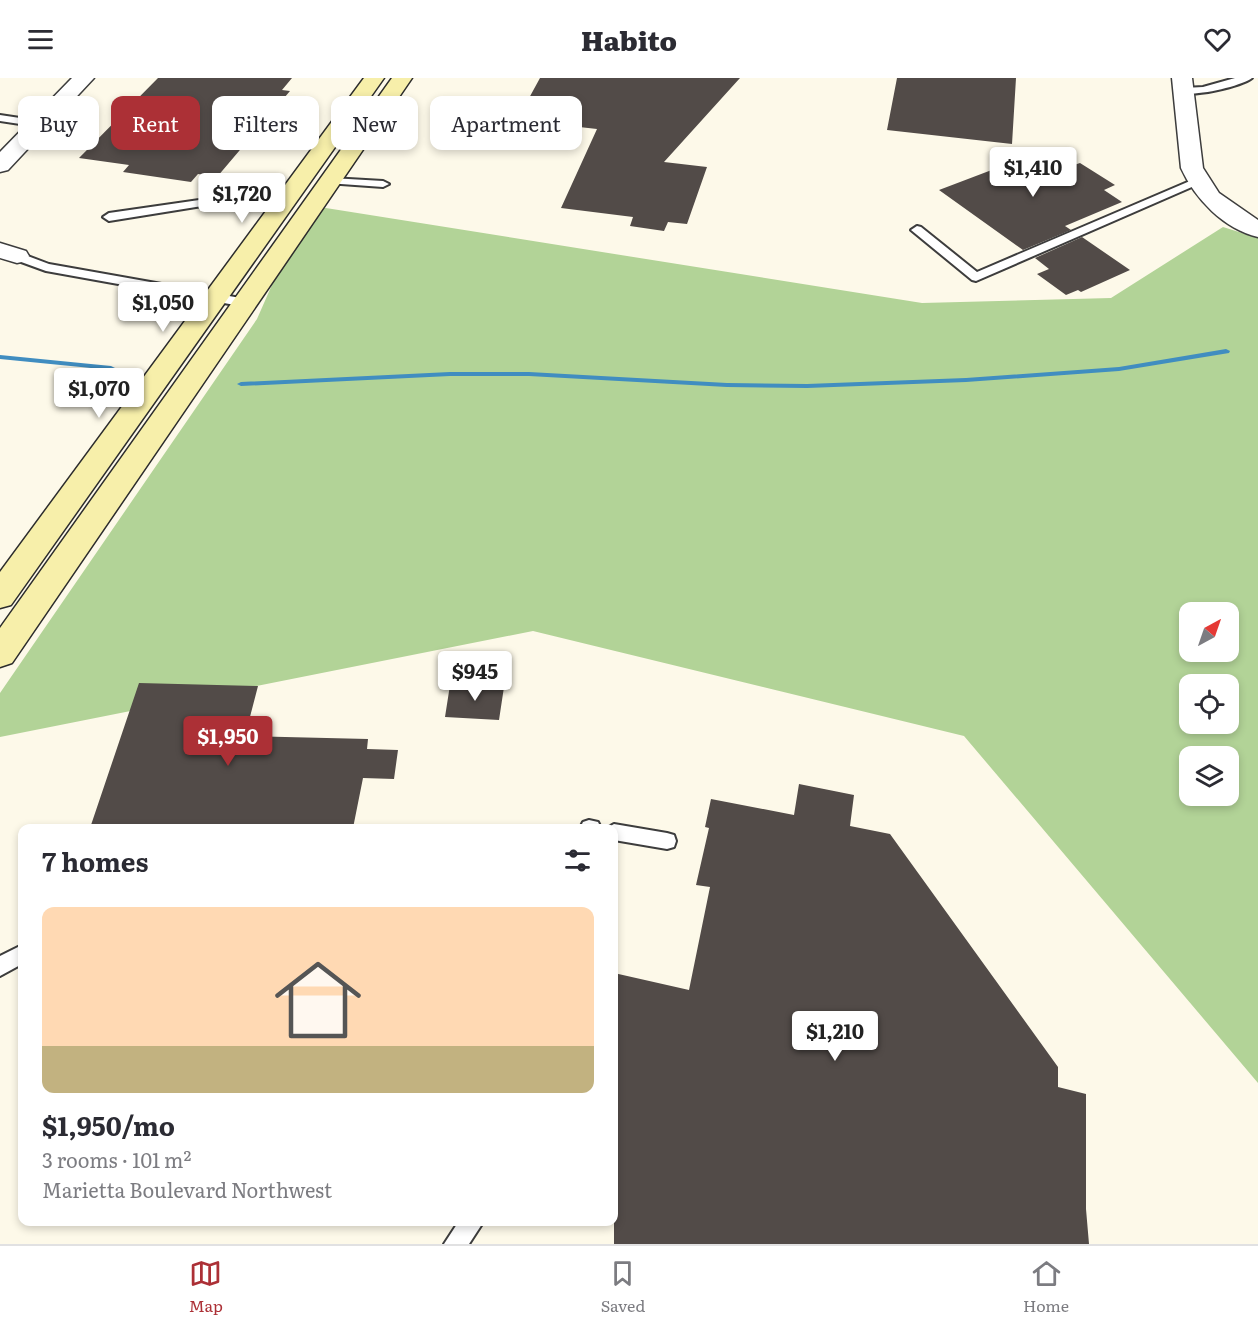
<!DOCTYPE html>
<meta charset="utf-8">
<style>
body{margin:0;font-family:Literata,serif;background:#f2f2f3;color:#2b2b33;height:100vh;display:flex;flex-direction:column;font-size:22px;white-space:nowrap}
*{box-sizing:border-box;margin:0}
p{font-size:20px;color:#7c7c81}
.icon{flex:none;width:33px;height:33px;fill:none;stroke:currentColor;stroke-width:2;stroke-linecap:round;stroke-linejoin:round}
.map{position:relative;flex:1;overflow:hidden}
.panel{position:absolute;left:18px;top:746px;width:600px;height:402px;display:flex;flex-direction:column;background:#fff;border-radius:12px;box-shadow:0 3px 9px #0003}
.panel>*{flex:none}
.top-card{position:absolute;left:18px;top:18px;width:600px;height:54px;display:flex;gap:12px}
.needle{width:39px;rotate:40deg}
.fabs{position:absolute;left:1179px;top:524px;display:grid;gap:12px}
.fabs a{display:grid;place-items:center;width:60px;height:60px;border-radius:12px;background:#fff;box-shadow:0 3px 9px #0003;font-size:30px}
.price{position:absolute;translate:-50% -51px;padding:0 14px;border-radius:6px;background:#fff;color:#222;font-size:20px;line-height:39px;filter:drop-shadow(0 2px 3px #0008)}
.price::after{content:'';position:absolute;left:50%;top:36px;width:18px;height:14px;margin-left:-9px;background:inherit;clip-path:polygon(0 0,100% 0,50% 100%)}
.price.active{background:#ac3036;color:#fff}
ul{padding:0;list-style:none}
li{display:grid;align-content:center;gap:12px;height:318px;padding:0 24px}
li span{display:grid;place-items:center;height:186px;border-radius:12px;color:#555}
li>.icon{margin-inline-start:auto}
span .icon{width:108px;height:108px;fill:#fffc;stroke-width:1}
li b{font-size:26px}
h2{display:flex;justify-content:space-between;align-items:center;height:72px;padding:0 24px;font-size:26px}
.tag{padding:0 21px;border-radius:12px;background:#fff;box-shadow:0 3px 9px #0003;font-size:21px;line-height:54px}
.tag.active{background:#ac3036;color:#fff}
header{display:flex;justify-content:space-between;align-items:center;height:78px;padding:0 24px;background:#fff;font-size:27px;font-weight:800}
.tabs{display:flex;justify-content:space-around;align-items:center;height:84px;border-top:2px solid #e1e1e2;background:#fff;font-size:16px;color:#7c7c81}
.tabs a{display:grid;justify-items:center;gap:3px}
.tabs .active{color:#ac3036}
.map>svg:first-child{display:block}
</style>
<header><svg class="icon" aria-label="menu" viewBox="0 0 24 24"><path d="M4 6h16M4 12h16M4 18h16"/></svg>Habito<svg class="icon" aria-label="heart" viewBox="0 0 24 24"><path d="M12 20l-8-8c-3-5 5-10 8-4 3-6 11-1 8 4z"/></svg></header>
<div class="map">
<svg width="1258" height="1166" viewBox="0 0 1258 1166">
<rect width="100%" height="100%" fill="#fdf9e9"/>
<!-- forest -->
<path fill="#b2d397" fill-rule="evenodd" d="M 307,127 L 922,225 L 1111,220 L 1223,149 L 1258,160 L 1258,1005 L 964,658 L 533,553 L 0,659 L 0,615 L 257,241 ZM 1190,534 L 1228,534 L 1228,573 L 1190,573 ZM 1190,606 L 1228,606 L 1228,645 L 1190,645 ZM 1190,678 L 1228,678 L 1228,717 L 1190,717 Z"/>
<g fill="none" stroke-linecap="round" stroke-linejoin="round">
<!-- stream -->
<path fill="#408dc0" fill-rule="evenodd" d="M 1226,271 L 1230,273 L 1229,275 L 1119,293 L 966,304 L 807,310 L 727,309 L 529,298 L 450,298 L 241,308 L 237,306 L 241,304 L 450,294 L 529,294 L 727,305 L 807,306 L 966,300 L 1119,289 Z
M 0,277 L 111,288 L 115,290 L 111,292 L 0,281 Z"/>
</g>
<!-- building -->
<path fill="#524b48" d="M 158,0 L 292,0 L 282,12 L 290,13 L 217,99 L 198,96 L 191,104 L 123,94 L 129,87 L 79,80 Z
M 540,0 L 740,0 L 664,84 L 707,89 L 687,146 L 668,144 L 664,153 L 630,148 L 633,139 L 561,130 L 597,51 L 517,42 Z
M 897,0 L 1016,0 L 1012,66 L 887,52 Z
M 1042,73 L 1068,89 L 1080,85 L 1115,107 L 1104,112 L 1122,124 L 1065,148 L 1071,152 L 1023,172 L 939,112 Z
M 1082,159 L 1130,192 L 1081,214 L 1078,212 L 1066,217 L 1037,196 L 1049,191 L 1035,180 Z
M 139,605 L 258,608 L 245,658 L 368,661 L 367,671 L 398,672 L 394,701 L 363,700 L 353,750 L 90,750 Z
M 450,607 L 504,609 L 499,642 L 445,639 Z
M 799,706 L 854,717 L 850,748 L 890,756 L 1058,989 L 1058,1009 L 1086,1016 L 1086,1131 L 1089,1166 L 614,1166 L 614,895 L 689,912 L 710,809 L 696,807 L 709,750 L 705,749 L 711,721 L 794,737 Z"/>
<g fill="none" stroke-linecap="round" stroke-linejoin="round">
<defs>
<path id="lane" d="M 1235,0 L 1252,0 C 1242,8 1189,21 1179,13 L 1184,10 L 1203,9 Z
M 0,37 L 40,43 L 45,46 L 40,49 L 0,43 Z
M 331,100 L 383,103 L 389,106 L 383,109 L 327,105 L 327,101 Z
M 1197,100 L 1203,103 L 1201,105 L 976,203 L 972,202 L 911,152 L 917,148 L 921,149 L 977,194 Z
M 227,118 L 280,126 L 286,130 L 280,134 L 227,124 L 109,143 L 103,139 L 109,135 Z
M 17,174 L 49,186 L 246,221 L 252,225 L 246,229 L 46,193 L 13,181 L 11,178 Z
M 589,742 L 598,744 L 601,750 L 580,750 L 583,744 Z
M 614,746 L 667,755 L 674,757 L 676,763 L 674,769 L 667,771 L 614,762 L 614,750 L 607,750 Z
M 22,867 L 22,886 L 0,898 L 0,878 Z
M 459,1143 L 484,1143 L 469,1166 L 444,1166 Z"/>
<path id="street" d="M 72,0 L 94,0 L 8,92 L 0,94 L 0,74 Z
M 1172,0 L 1192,0 L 1203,90 L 1219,115 L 1258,142 L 1258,159 C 1224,151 1195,121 1181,90 Z
M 0,165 L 26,173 L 29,178 L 26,183 L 17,185 L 0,180 Z"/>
<path id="secondary" d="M 364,0 L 384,0 L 11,527 L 0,530 L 0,494 Z
M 392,0 L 412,0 L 12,585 L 0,589 L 0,550 Z"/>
</defs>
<!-- lane casing -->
<use href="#lane" stroke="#3d3d3d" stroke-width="4"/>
<!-- street casing -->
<use href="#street" stroke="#3d3d3d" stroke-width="3"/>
<!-- secondary casing -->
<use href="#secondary" stroke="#2c2c2c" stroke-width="3"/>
<!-- lane -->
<use href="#lane" fill="#fff" fill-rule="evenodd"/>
<!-- street -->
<use href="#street" fill="#fff" fill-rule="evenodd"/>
<!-- secondary -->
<use href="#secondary" fill="#f7efaa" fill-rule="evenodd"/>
</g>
</svg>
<div class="fabs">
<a><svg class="needle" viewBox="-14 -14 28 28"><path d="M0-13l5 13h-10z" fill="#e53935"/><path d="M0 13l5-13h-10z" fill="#7c7c81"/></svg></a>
<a><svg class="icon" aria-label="locate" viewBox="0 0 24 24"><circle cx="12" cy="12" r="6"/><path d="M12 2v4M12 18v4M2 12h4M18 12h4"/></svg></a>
<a><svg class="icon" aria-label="layers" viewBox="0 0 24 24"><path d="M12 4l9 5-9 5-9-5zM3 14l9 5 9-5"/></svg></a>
</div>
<b class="price" style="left:1033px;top:120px">$1,410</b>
<b class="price" style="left:242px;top:146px">$1,720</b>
<b class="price" style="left:163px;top:255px">$1,050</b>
<b class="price" style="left:99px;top:341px">$1,070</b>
<b class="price" style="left:475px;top:624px">$945</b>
<b class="price active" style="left:228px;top:689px">$1,950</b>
<b class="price" style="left:835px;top:984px">$1,210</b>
<div class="top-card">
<a class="tag">Buy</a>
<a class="tag active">Rent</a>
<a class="tag">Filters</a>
<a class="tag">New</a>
<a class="tag">Apartment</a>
</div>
<section class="panel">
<h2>7 homes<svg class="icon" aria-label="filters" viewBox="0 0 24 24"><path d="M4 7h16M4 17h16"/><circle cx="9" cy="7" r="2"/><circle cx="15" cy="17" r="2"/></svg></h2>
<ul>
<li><span style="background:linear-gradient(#ffd9b3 75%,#c2b280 0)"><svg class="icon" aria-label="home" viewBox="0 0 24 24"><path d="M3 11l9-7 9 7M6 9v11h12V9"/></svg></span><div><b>$1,950/mo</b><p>3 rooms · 101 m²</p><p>Marietta Boulevard Northwest</p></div></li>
</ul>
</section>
</div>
<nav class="tabs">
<a class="active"><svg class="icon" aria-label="map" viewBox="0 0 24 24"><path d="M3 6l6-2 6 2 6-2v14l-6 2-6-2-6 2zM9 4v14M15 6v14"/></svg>Map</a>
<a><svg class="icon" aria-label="saved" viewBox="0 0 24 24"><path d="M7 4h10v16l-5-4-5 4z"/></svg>Saved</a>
<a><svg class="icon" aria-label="home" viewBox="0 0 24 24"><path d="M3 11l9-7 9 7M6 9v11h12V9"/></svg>Home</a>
</nav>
